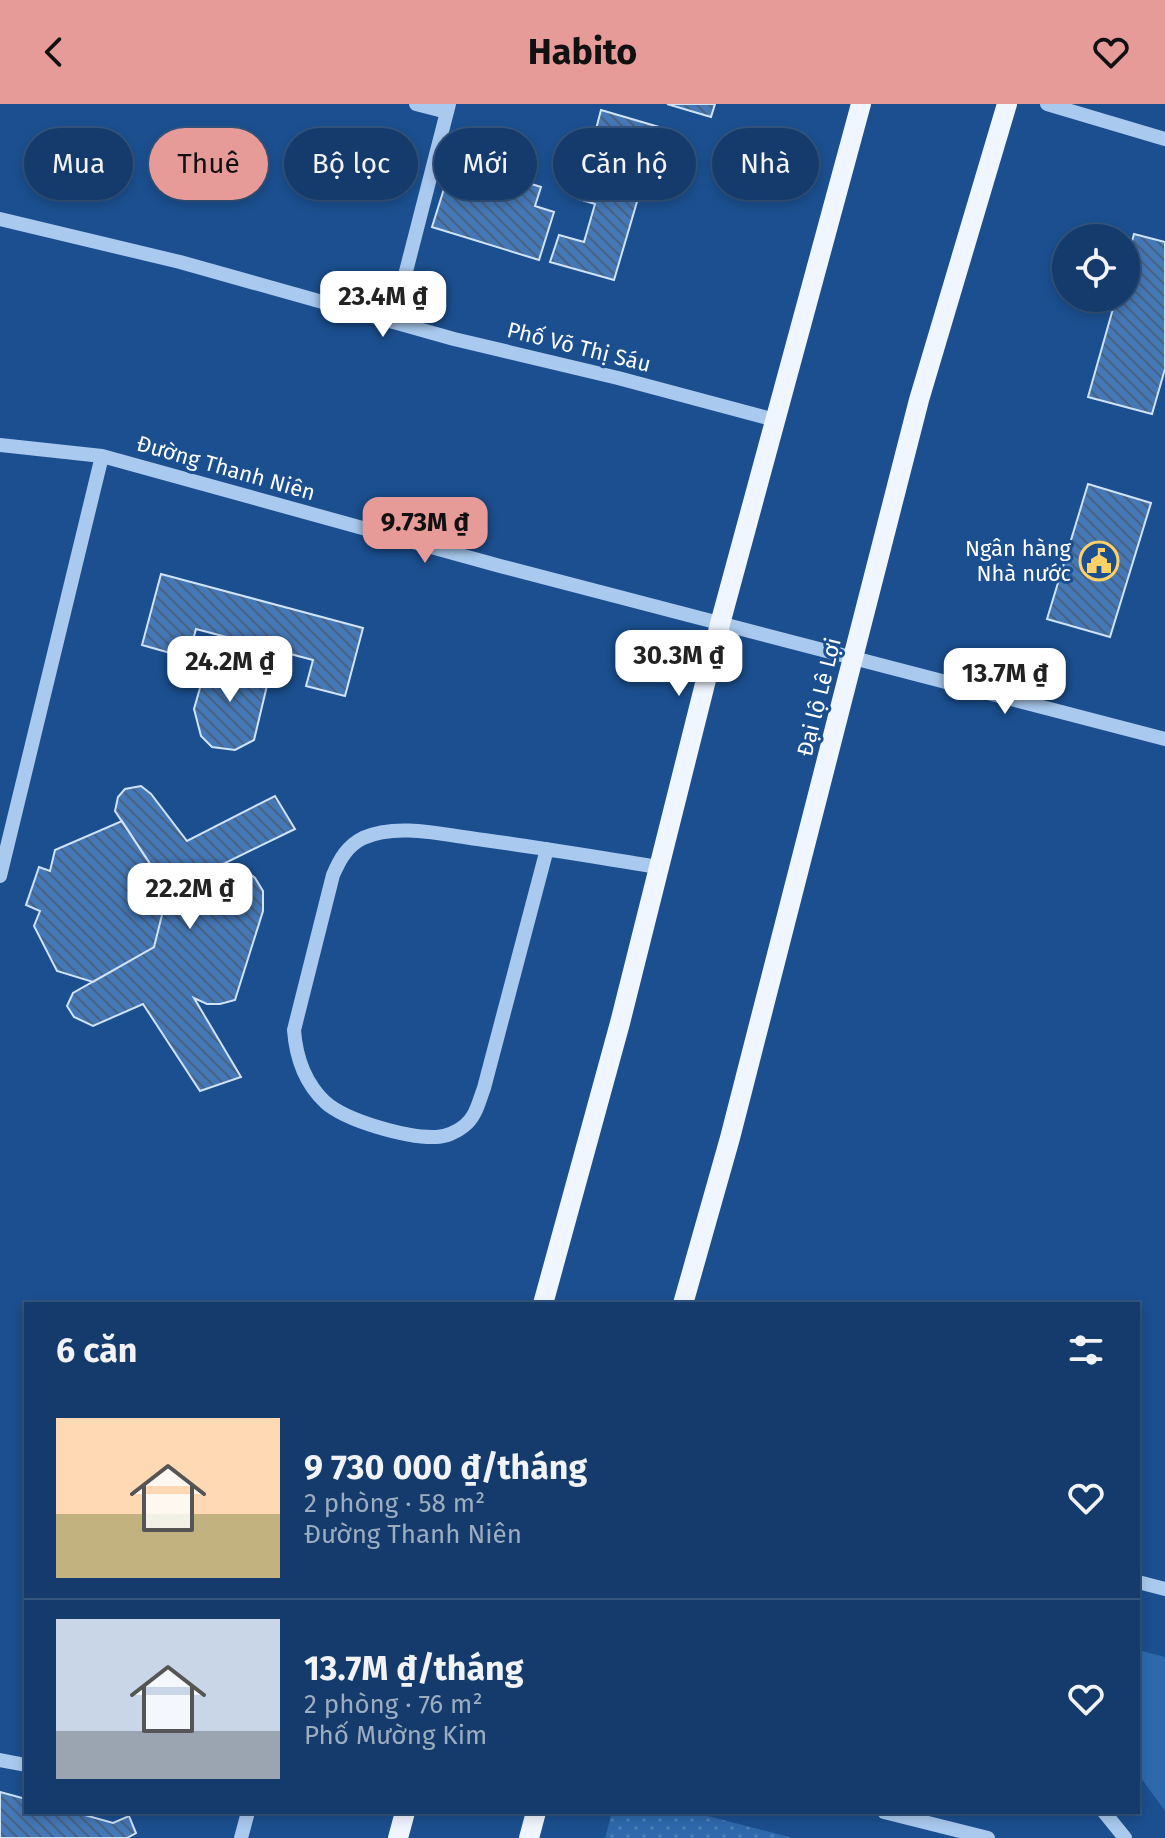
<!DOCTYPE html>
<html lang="vi">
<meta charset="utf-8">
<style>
body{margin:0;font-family:"Fira Sans",sans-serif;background:#214673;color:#f1f3f6;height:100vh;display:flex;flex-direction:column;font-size:30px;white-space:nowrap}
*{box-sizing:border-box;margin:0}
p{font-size:26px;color:#9dadc1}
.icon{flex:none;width:44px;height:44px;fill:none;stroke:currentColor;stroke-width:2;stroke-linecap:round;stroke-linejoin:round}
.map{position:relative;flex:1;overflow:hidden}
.details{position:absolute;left:24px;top:1198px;width:1116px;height:512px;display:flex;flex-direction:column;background:#143b6b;border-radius:0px;box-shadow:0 4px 12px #0003,0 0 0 2px #33557e}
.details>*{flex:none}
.hud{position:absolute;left:24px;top:24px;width:1118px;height:72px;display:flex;gap:16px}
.controls{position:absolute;left:1052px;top:120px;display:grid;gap:16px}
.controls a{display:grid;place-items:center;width:88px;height:88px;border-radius:50%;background:#143b6b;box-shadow:0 4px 12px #0003,0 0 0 2px #33557e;font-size:40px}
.price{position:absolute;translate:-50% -68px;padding:0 18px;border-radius:16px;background:#fff;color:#222;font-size:26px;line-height:52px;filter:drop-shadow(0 2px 4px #0008)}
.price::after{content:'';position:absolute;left:50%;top:48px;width:24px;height:18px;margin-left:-12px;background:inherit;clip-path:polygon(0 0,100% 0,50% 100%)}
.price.current{background:#e69b98;color:#111}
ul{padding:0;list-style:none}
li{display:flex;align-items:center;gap:24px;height:200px;padding:0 32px}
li+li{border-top:2px solid #33557e}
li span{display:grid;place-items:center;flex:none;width:224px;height:160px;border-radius:0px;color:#555}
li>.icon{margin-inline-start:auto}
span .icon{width:96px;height:96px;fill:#fffc;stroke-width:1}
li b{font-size:34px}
h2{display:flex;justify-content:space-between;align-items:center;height:96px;padding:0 32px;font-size:34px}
.pill{padding:0 28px;border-radius:36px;background:#143b6b;box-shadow:0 4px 12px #0003,0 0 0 2px #33557e;font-size:28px;line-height:72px}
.pill.current{background:#e69b98;color:#111}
header{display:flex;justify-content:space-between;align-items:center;height:104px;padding:0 32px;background:#e69b98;color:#111;font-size:36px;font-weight:700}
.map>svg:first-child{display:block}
</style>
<header><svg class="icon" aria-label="back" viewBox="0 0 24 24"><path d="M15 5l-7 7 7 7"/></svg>Habito<svg class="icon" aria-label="heart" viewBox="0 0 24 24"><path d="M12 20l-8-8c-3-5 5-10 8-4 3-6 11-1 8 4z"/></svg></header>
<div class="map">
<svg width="1165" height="1734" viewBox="0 0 1165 1734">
<defs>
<pattern id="grass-dots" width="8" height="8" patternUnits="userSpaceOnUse" patternTransform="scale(2)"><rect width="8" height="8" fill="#2e69ad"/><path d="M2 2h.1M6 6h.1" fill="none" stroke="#4d80b9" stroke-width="1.8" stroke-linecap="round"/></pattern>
<pattern id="building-back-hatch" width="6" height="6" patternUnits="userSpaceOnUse" patternTransform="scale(2)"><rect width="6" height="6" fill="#4478b7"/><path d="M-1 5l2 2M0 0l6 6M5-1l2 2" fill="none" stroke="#486282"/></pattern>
</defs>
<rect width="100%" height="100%" fill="#1b4f8f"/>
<!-- grass -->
<path fill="url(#grass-dots)" d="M 612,1708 L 692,1708 L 793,1734 L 605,1734 Z"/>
<!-- green -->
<path fill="#2e69ad" d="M 1138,1546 L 1165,1553 L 1165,1707 L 1138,1670 Z"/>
<!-- building -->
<path fill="url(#building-back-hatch)" stroke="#cfe3fa" stroke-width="2" d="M 667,0 L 715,0 L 711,13 Z
M 601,6 L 659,23 L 614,176 L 550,158 L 559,131 L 584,138 L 595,100 L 579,95 L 587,66 L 604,70 L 614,35 L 595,29 Z
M 453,56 L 541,83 L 535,102 L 554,108 L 539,156 L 432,123 Z
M 1134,130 L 1165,138 L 1165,265 L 1152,310 L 1088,293 L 1116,194 L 1126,194 L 1126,159 Z
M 1088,380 L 1151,399 L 1110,533 L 1047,515 Z
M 161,470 L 363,524 L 345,592 L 306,582 L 313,556 L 196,525 L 188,554 L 142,541 Z
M 209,552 L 270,569 L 254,636 L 235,646 L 212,643 L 201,632 L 194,605 Z
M 141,682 L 151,690 L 187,737 L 275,692 L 295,725 L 221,761 L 248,768 L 255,774 L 263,787 L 263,807 L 235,896 L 220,900 L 207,900 L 194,894 L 241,973 L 200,987 L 143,900 L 93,922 L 74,913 L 67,902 L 73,889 L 154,843 L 168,787 L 115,707 L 118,693 L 125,685 Z
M 122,717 L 168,787 L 154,843 L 93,878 L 57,867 L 34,822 L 40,807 L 26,801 L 39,763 L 50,767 L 55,746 Z
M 0,1688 L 26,1695 L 26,1708 L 74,1708 L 113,1719 L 129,1712 L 136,1729 L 127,1734 L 0,1734 Z"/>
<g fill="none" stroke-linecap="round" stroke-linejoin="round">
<!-- minor -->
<path stroke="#a9c9ee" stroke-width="14" d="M 416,0 L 447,8
M 1047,0 L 1165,35
M 0,115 L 180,158 L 454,235 L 618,274 L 775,316
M 393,218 L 449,0
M 0,341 L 102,352 L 500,462 L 1165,635
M 547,745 L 484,984 C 479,997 476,1013 464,1022 C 457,1028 445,1033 436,1033 C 407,1034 346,1017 325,998 C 304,978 296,953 294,926 L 333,771 C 340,755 347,742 363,734 C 399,718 447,732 484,736 C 543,744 601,754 659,763
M 0,772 L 102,352
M 1138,1478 L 1165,1485
M 0,1656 L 26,1661
M 884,1708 L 988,1734
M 1104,1708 L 1125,1734
M 241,1734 L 248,1708"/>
<!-- major -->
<path stroke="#f0f6ff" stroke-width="20" d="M 543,1200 L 620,919 L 720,520 L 861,0
M 683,1200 L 730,1034 L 919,296 L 1007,0
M 398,1734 L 405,1708
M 529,1734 L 536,1708"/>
</g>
<!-- icons -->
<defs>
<symbol id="civic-ring" viewBox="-11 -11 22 22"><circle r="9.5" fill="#1b4f8f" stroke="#ffd166" stroke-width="1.5"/><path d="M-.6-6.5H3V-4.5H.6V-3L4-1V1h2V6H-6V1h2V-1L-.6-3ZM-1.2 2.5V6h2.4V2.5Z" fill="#ffd166"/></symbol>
</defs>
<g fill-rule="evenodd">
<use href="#civic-ring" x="1077" y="435" width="44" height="44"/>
</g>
<g text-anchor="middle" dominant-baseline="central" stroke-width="6" stroke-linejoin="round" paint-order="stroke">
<!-- street labels -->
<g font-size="22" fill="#fff" stroke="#1b4f8f">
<text transform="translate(579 243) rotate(14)">Phố Võ Thị Sáu</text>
<text transform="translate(226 364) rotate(16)">Đường Thanh Niên</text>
<text transform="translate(819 593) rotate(-76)">Đại lộ Lê Lợi</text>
</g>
<!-- poi labels -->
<g font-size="22" fill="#fff" stroke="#1b4f8f" text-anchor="end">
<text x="1071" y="444">Ngân hàng<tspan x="1071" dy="25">Nhà nước</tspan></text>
</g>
</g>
</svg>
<div class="controls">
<a><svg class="icon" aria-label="locate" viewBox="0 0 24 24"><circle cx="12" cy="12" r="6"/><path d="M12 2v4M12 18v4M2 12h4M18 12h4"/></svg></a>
</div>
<b class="price" style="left:383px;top:235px">23.4M ₫</b>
<b class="price current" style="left:425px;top:461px">9.73M ₫</b>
<b class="price" style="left:679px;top:594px">30.3M ₫</b>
<b class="price" style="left:230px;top:600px">24.2M ₫</b>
<b class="price" style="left:1005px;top:612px">13.7M ₫</b>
<b class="price" style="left:190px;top:827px">22.2M ₫</b>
<div class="hud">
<a class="pill">Mua</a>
<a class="pill current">Thuê</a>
<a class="pill">Bộ lọc</a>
<a class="pill">Mới</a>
<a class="pill">Căn hộ</a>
<a class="pill">Nhà</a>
</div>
<section class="details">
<h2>6 căn<svg class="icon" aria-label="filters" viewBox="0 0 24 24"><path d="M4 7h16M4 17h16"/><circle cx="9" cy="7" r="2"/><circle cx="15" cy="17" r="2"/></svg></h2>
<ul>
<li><span style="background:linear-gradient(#ffd9b3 60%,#c2b280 0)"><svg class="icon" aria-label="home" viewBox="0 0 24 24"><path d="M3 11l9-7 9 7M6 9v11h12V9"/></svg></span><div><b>9 730 000 ₫/tháng</b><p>2 phòng · 58 m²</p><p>Đường Thanh Niên</p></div><svg class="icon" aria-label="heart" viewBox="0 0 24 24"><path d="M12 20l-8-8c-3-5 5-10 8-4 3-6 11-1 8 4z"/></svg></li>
<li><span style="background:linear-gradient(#c9d6e8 70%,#9aa5b1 0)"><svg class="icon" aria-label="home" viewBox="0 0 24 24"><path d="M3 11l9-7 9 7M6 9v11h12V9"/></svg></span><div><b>13.7M ₫/tháng</b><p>2 phòng · 76 m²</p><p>Phố Mường Kim</p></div><svg class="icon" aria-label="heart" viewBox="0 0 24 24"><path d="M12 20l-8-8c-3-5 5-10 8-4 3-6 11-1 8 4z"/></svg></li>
</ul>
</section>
</div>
